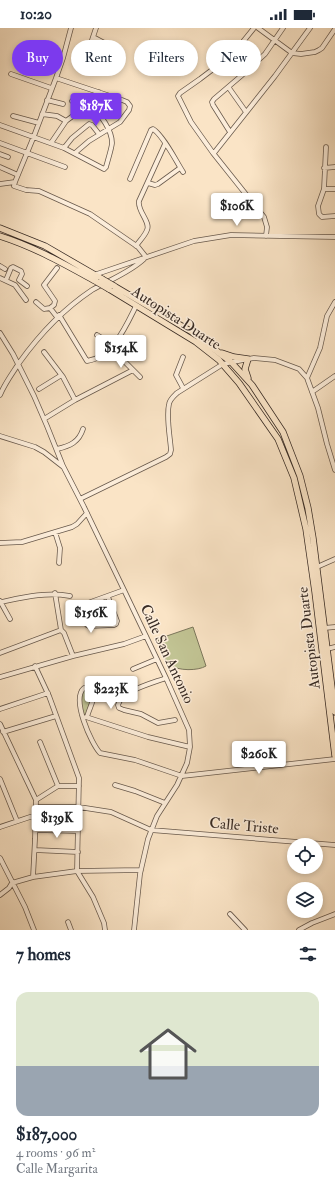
<!DOCTYPE html>
<meta charset="utf-8">
<style>
body{margin:0;font-family:"IM FELL Double Pica",serif;background:#f6f6f7;color:#1f2937;height:100vh;display:flex;flex-direction:column;font-size:15px;white-space:nowrap}
*{box-sizing:border-box;margin:0}
p{font-size:13px;color:#747a83}
.icon{flex:none;width:22px;height:22px;fill:none;stroke:currentColor;stroke-width:2;stroke-linecap:round;stroke-linejoin:round}
.map{position:relative;height:902px;overflow:hidden}
.drawer{display:flex;flex-direction:column;background:#fff;flex:1}
.drawer>*{flex:none}
.top-card{position:absolute;left:12px;top:12px;width:311px;height:36px;display:flex;gap:8px}
.controls{position:absolute;left:287px;top:810px;display:grid;gap:8px}
.controls a{display:grid;place-items:center;width:36px;height:36px;border-radius:50%;background:#fff;box-shadow:0 2px 6px #0003;font-size:20px}
.price{position:absolute;translate:-50% -34px;padding:0 9px;border-radius:4px;background:#fff;color:#222;font-size:13px;line-height:26px;filter:drop-shadow(0 1px 2px #0008)}
.price::after{content:'';position:absolute;left:50%;top:24px;width:12px;height:9px;margin-left:-6px;background:inherit;clip-path:polygon(0 0,100% 0,50% 100%)}
.price.selected{background:#7c3aed;color:#fff}
ul{padding:0;list-style:none}
li{display:grid;align-content:center;gap:8px;height:212px;padding:0 16px}
li span{display:grid;place-items:center;height:124px;border-radius:12px;color:#555}
li>.icon{margin-inline-start:auto}
span .icon{width:72px;height:72px;fill:#fffc;stroke-width:1}
li b{font-size:17px}
h2{display:flex;justify-content:space-between;align-items:center;height:48px;padding:0 16px;font-size:17px}
.pill{padding:0 14px;border-radius:18px;background:#fff;box-shadow:0 2px 6px #0003;font-size:14px;line-height:36px}
.pill.selected{background:#7c3aed;color:#fff}
.status{display:flex;justify-content:space-between;align-items:center;height:28px;padding:0 20px;background:#fff;direction:ltr}
.status svg{height:11px;fill:currentColor}
.map>svg:first-child{display:block}
</style>
<div class="status"><b>10:20</b><svg viewBox="0 0 49 12"><path d="M0 12V9h3v3zM5 12V6h3v6zM10 12V3h3v9zM15 12V0h3v12zM26 1h20v11H26zM47 4h2v5h-2z"/></svg></div>
<div class="map">
<svg width="335" height="902" viewBox="0 0 335 902">
<rect width="100%" height="100%" fill="#fae4c6"/>
<filter id="stains"><feTurbulence type="fractalNoise" baseFrequency=".005" numOctaves="4"/><feColorMatrix values="0 0 0 0 .2 0 0 0 0 .09 0 0 0 0 .02 0 0 0 .5 -.17"/></filter>
<radialGradient id="worn" r=".72"><stop offset=".6" stop-color="#630" stop-opacity="0"/><stop offset="1" stop-color="#630" stop-opacity=".3"/></radialGradient>
<!-- green -->
<path fill="#c1c393" stroke="#7c775c" d="M 193,599 L 206,638 C 198,643 178,643 170,637 C 163,632 160,619 158,611 Z
M 83,662 L 90,662 L 93,664 L 86,687 L 83,686 L 81,682 L 82,663 Z"/>
<g fill="none" stroke-linecap="round" stroke-linejoin="round">
<defs>
<path id="minor" d="M 71,0 L 63,30 L 56,50 L 34,108 L 15,154 L 14,158 L 26,162 L 39,163 L 90,186 L 138,219 L 146,229
M 96,0 L 86,30 L 106,43
M 254,0 L 233,26 L 200,51 L 180,65 L 178,68 L 191,94 L 213,125 L 264,189 L 267,199 L 266,208
M 258,0 L 292,25 L 301,26 L 315,24 L 319,22 L 322,20 L 335,1
M 93,9 L 112,19
M 11,46 L 51,60
M 56,50 L 122,72 L 127,74 L 130,78 L 129,82 L 120,94 L 89,113 L 75,125
M 229,60 L 246,84
M 47,72 L 63,76
M 42,86 L 57,88 L 66,93
M 13,88 L 39,95
M 0,97 L 64,120 L 104,141 L 106,139 C 107,135 112,119 112,115 C 112,101 100,87 91,76 L 83,76 L 72,73
M 230,104 L 213,77 L 212,74 L 214,71 L 241,48 L 265,26 L 283,0
M 0,115 L 65,139
M 51,115 L 66,93 L 85,79 L 91,76 L 96,71 L 99,64
M 326,119 L 324,161 L 318,178 L 319,186 L 322,189 L 335,188
M 64,120 L 72,110 L 89,96 L 92,97 L 99,106
M 214,125 L 275,48 L 310,0
M 0,126 L 8,129
M 0,139 L 18,147
M 324,140 L 335,139
M 130,151 L 151,102 L 153,101 C 163,107 176,133 183,144
M 148,155 L 155,157 L 158,156 L 180,140
M 0,156 L 15,154
M 324,161 L 335,161
M 136,218 C 139,213 145,208 147,202 C 151,194 137,183 139,173 L 165,116
M 0,238 L 5,241
M 57,240 L 44,257 L 55,273 L 54,277 L 50,280 L 57,289
M 94,247 L 194,213 L 231,207 L 335,209
M 0,250 L 15,257 L 26,272
M 6,252 L 11,240 L 13,239 L 21,243 L 22,246 L 19,252 L 27,258
M 36,274 L 44,281 L 50,280
M 59,287 L 87,333 C 113,329 126,298 136,278
M 0,305 L 13,326 L 34,368 L 47,398 L 63,438 L 84,479 L 124,562 L 166,650 L 189,702 L 190,719 L 187,735 L 177,757 L 157,788 L 148,811 L 140,846 L 134,902
M 97,307 L 113,317
M 111,320 L 140,349
M 44,324 L 63,349 L 75,372
M 183,329 L 176,347 L 183,360
M 307,350 L 320,320 L 327,288 L 335,274
M 39,361 L 60,348 L 61,348
M 312,364 L 335,348
M 0,367 C 5,355 12,346 19,335 C 39,307 62,282 92,262 C 109,252 129,245 144,231
M 44,391 L 75,372 L 133,342
M 0,408 L 35,419 L 44,424 L 62,438
M 57,421 C 70,418 79,414 83,401
M 80,471 L 166,429 L 170,426 L 171,422 C 170,408 166,389 169,376 C 170,371 174,368 177,365 L 223,336 L 248,331 L 254,330 L 275,332 L 299,341 L 307,350 L 318,380 L 327,416 L 335,442
M 55,504 L 60,520 L 59,535
M 0,515 L 22,514 L 72,499 L 77,496 L 87,485
M 317,539 L 335,531
M 55,565 L 61,602 L 64,605 L 73,628
M 108,569 L 117,593 L 116,596 L 114,597 L 89,598 L 87,597 C 84,591 84,581 88,575 L 124,562
M 0,573 L 10,591
M 1,574 C 25,569 45,564 70,568
M 324,600 L 335,599
M 327,621 L 335,619
M 0,625 L 61,602
M 35,638 L 49,668 L 79,750 L 77,843 L 93,869 L 104,895 L 105,902
M 133,641 L 157,631
M 0,649 L 73,628 L 124,616 L 146,608
M 166,650 C 153,655 121,663 118,677 L 119,680 L 124,682 L 141,686 L 158,695 L 175,692
M 0,681 L 48,665
M 86,689 L 148,709 L 190,719
M 87,689 C 89,681 94,673 94,665 L 91,661 L 84,660 C 71,671 91,715 100,725 L 135,732 L 182,748 L 335,731
M 0,696 L 36,772 L 35,811 L 33,849
M 3,704 L 56,688
M 0,751 L 17,793
M 115,757 L 135,763 L 165,775
M 58,758 L 79,758
M 36,772 L 58,758 L 40,714
M 36,779 L 79,779 L 111,784 L 151,802 L 335,817
M 0,799 L 36,787
M 36,802 L 78,803
M 35,822 L 78,824
M 0,830 L 25,879 L 34,902
M 12,855 L 33,849 L 77,843 L 141,842
M 0,867 L 9,860 L 12,855
M 230,886 L 245,902
M 68,894 L 71,902
M 299,902 L 312,895 L 335,886"/>
<path id="highway" d="M 0,200 L 45,218 L 102,251
M 0,208 C 35,219 66,237 97,254
M 114,258 L 192,304 L 231,334 L 252,357 L 283,404 L 300,448 L 308,480 L 313,510 L 335,684
M 109,261 L 196,314 L 219,332 L 239,355 L 278,411 L 294,450 L 306,501 L 315,564 L 335,728
M 222,325 L 234,329 L 248,331 L 245,341 L 248,350"/>
</defs>
<!-- minor casing -->
<use href="#minor" stroke="#68594c" stroke-width="5.5"/>
<!-- highway casing -->
<use href="#highway" stroke="#382b24" stroke-width="7"/>
<!-- minor -->
<use href="#minor" stroke="#fcedda" stroke-width="4"/>
<!-- highway -->
<use href="#highway" stroke="#fae4c6" stroke-width="5.5"/>
<defs>
<path id="highway-bridge" d="M 102,251 L 114,258
M 97,254 L 109,261"/>
</defs>
<!-- highway-bridge casing -->
<use href="#highway-bridge" stroke="#382b24" stroke-width="7" stroke-linecap="butt"/>
<!-- highway-bridge -->
<use href="#highway-bridge" stroke="#fae4c6" stroke-width="5.5"/>
</g>
<g text-anchor="middle" dominant-baseline="central" stroke-width="3" stroke-linejoin="round" paint-order="stroke">
<!-- street labels -->
<g font-size="15" fill="#382b24" stroke="#fcedda">
<text transform="translate(176 290) rotate(33)">Autopista Duarte</text>
<text transform="translate(309 610) rotate(-97)">Autopista Duarte</text>
<text transform="translate(167 626) rotate(65)">Calle San Antonio</text>
<text transform="translate(244 798) rotate(5)">Calle Triste</text>
</g>
</g>
<rect width="100%" height="100%" filter="url(#stains)"/>
<rect width="100%" height="100%" fill="url(#worn)"/>
</svg>
<div class="controls">
<a><svg class="icon" aria-label="locate" viewBox="0 0 24 24"><circle cx="12" cy="12" r="6"/><path d="M12 2v4M12 18v4M2 12h4M18 12h4"/></svg></a>
<a><svg class="icon" aria-label="layers" viewBox="0 0 24 24"><path d="M12 4l9 5-9 5-9-5zM3 14l9 5 9-5"/></svg></a>
</div>
<b class="price selected" style="left:96px;top:99px">$187K</b>
<b class="price" style="left:237px;top:199px">$106K</b>
<b class="price" style="left:121px;top:341px">$154K</b>
<b class="price" style="left:91px;top:606px">$156K</b>
<b class="price" style="left:111px;top:682px">$223K</b>
<b class="price" style="left:259px;top:747px">$260K</b>
<b class="price" style="left:57px;top:811px">$139K</b>
<div class="top-card">
<a class="pill selected">Buy</a>
<a class="pill">Rent</a>
<a class="pill">Filters</a>
<a class="pill">New</a>
</div>
</div>
<section class="drawer">
<h2>7 homes<svg class="icon" aria-label="filters" viewBox="0 0 24 24"><path d="M4 7h16M4 17h16"/><circle cx="9" cy="7" r="2"/><circle cx="15" cy="17" r="2"/></svg></h2>
<ul>
<li><span style="background:linear-gradient(#dfe7d0 60%,#9aa5b1 0)"><svg class="icon" aria-label="home" viewBox="0 0 24 24"><path d="M3 11l9-7 9 7M6 9v11h12V9"/></svg></span><div><b>$187,000</b><p>4 rooms · 96 m²</p><p>Calle Margarita</p></div></li>
</ul>
</section>
